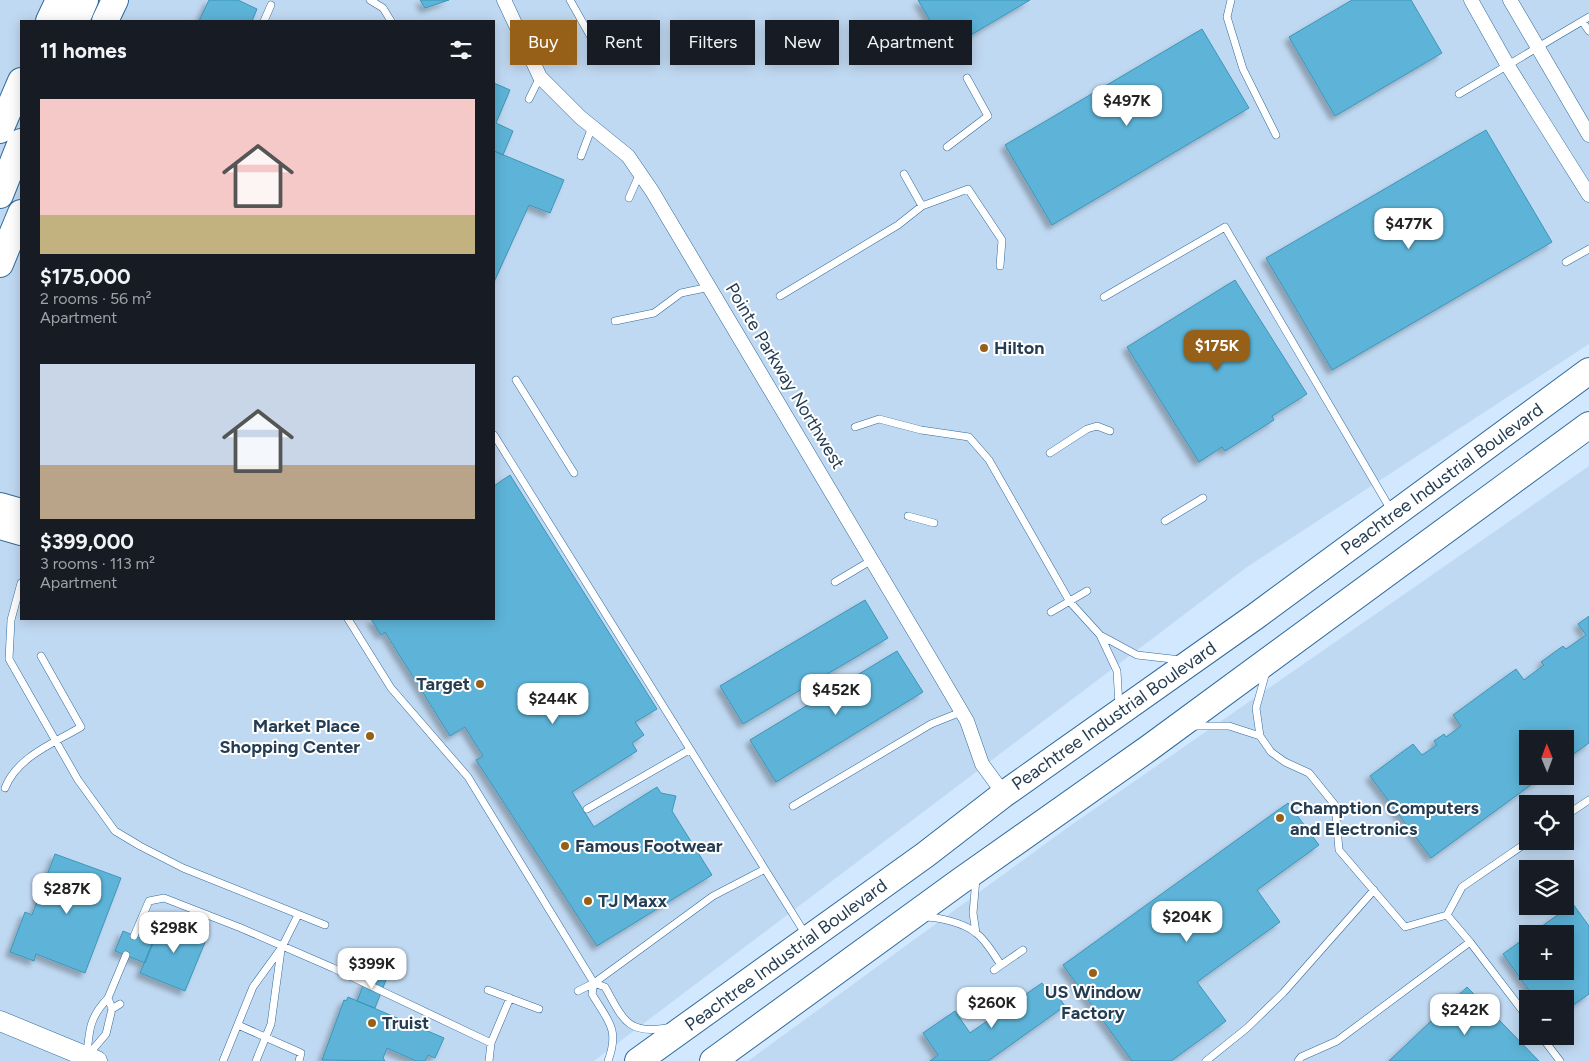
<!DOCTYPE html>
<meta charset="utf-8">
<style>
body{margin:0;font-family:Figtree,sans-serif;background:#242831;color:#f1f3f6;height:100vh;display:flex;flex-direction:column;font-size:19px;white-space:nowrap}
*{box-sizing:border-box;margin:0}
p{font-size:16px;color:#9ea1a6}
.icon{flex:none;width:28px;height:28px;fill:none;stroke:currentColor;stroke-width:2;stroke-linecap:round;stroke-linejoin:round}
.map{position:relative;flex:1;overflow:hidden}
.panel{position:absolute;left:20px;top:20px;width:475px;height:600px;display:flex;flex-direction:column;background:#171b24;border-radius:0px;box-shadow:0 2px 12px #0003}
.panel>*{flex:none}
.hud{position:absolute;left:510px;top:20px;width:475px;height:45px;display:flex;gap:10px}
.needle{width:32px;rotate:359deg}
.tools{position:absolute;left:1519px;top:730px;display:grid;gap:10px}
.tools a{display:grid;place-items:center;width:55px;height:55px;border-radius:0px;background:#171b24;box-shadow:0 2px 12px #0003;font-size:25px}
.price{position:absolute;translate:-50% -42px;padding:0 11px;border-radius:10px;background:#fff;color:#222;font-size:16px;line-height:32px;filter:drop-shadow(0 1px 2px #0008)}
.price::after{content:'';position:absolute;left:50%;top:30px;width:15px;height:11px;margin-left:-8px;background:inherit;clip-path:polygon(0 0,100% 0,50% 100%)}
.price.active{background:#976019;color:#fff}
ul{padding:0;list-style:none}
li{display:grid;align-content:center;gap:10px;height:265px;padding:0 20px}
li span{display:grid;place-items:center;height:155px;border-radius:0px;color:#555}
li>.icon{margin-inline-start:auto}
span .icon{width:90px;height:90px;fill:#fffc;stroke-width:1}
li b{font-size:21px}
h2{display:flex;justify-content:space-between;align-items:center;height:60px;padding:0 20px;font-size:21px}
.pill{padding:0 18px;border-radius:0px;background:#171b24;box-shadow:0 2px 12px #0003;font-size:18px;line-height:45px}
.pill.active{background:#976019;color:#fff}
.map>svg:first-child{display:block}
</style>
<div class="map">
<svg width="1589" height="1061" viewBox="0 0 1589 1061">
<defs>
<filter id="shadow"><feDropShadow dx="-4.5" dy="4.5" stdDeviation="2.5" flood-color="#0004"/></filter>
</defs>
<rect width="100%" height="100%" fill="#d1e8ff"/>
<!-- built -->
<path fill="#c0d9f2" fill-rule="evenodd" d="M 0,0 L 1589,0 L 1589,344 L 1247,567 L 594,1061 L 0,1061 ZM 21,21 L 494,21 L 494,619 L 21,619 Z
M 1589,466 L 1589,1061 L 748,1061 L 1067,828 ZM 1528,739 L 1565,739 L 1565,776 L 1528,776 ZM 1528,804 L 1565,804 L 1565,841 L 1528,841 ZM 1528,869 L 1565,869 L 1565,906 L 1528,906 ZM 1528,934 L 1565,934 L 1565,971 L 1528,971 ZM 1528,999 L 1565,999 L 1565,1036 L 1528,1036 Z"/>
<!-- building -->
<path fill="#5db4d8" stroke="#3c96b9" filter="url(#shadow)" d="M 209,0 L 238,0 L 257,9 L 252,21 L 199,21 Z
M 420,0 L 449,0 L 425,8 Z
M 918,0 L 1030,0 L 947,49 Z
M 1352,0 L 1411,0 L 1442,53 L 1335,116 L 1289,37 Z
M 1202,29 L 1249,108 L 1052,225 L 1005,145 Z
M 494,83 L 510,90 L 496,123 L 513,131 L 503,155 L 494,151 Z
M 1486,130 L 1552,242 L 1332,370 L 1266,258 Z
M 494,151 L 564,180 L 550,213 L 529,205 L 494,282 Z
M 1235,280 L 1307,394 L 1272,416 L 1274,420 L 1225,451 L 1222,447 L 1199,462 L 1127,347 Z
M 510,475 L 657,709 L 635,722 L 644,735 L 632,743 L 637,751 L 572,792 L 594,827 L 657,787 L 661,793 L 676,796 L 672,811 L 712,875 L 597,946 L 476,760 L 483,756 L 465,727 L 450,736 L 385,632 L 381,635 L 371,619 L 494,619 L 494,486 Z
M 865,600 L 888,638 L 743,724 L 720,686 Z
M 1589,616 L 1589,743 L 1565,760 L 1565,739 L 1528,739 L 1528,776 L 1543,776 L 1431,858 L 1370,776 L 1413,744 L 1422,755 L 1437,745 L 1434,741 L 1444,734 L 1446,737 L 1461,726 L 1453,715 L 1516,669 L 1524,680 L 1544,665 L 1541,662 L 1563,646 L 1566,649 L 1586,635 L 1578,624 Z
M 897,651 L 923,692 L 776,782 L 750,740 Z
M 1288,803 L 1319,845 L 1257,890 L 1280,922 L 1197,982 L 1226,1021 L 1171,1061 L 1132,1061 L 1063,965 Z
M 55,854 L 121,878 L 85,973 L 36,954 L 34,961 L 10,952 L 25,912 L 32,915 Z
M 1573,904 L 1589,926 L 1589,994 L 1565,1011 L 1565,999 L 1535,999 L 1503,954 L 1528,936 L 1528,971 L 1565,971 L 1565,934 L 1531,934 Z
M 163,917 L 208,935 L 185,991 L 140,973 Z
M 123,931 L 153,943 L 145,963 L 115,951 Z
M 368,973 L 386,980 L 375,1008 L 357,1001 Z
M 1042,983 L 1050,995 L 1055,992 L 1065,1006 L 988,1061 L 930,1061 L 938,1055 L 923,1033 L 955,1011 L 970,1033 Z
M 1467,987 L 1539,1061 L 1389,1061 Z
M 348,997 L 444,1038 L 435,1058 L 428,1055 L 425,1061 L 416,1061 L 387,1048 L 383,1058 L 385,1061 L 322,1060 L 344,1000 L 346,1001 Z"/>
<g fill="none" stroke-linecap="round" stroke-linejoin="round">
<defs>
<path id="lane" d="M 370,0 L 383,8 L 391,21
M 570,0 L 596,46 L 619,53
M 1231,0 L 1227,17 L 1243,69 L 1276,135
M 264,21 L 271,5
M 1582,21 L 1589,31
M 1459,94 L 1589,17
M 529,99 L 540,77
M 947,147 L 988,116 L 967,78
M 581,156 L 592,127
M 904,174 L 922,206 L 968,189 L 1002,240 L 1000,266
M 629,198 L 640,173
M 1566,262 L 1589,249
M 780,296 L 898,225 L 922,206
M 1104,297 L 1225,227 L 1391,510
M 615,321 L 654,313 L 681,293 L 710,287
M 516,380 L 574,473
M 855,427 L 879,419 L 921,430 L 969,437 L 989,460 L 1070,602 L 1100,635 L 1117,671 L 1119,706
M 494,435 L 806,935
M 1050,453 L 1087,429 L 1097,426 L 1110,431
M 908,516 L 934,523
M 1165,521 L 1203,498
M 835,582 L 872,560
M 21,583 L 11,620 L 9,659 L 78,780 L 115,831 L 140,846 L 183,868 L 325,925
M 1051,612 L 1087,591
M 348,619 L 391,688 L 468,777 L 594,983 L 605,987 C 623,1019 627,1035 667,1028
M 1100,635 L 1137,655 L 1181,660
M 1266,672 L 1256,708 L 1260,736 L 1271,752 L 1285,762 L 1309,773 L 1335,805 L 1339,850 L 1405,927 L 1447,915 L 1470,942
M 1193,726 L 1229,726 L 1260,736
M 5,788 C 17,757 54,743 81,727 L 41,656
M 793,806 L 931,724 L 961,712
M 587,809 L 689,750
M 1565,816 L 1589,800
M 976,879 L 973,913 L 976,933
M 1447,915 L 1462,887 L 1529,841
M 923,917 C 939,917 964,923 976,933 C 986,940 994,955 1001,965
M 134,936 L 149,901 L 164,898 L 241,928 L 333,968 L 491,1043
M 994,970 L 1023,950
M 594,983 L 592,994 C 608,1021 620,1029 608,1061
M 488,990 L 539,1009
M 578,991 L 594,983 L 713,896 L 763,870
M 108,998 L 126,955
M 238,1025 L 301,1053 L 299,1061
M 1541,1036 L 1560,1061
M 89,1054 L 106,1034 L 112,1009
M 87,1055 C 89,1029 90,1017 108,998 L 112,1009 L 120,1004
M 223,1061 L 253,987 L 282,947 L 298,915
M 256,1061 L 271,1024 L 281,950
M 489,1061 L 491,1043 L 510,998
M 1206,1061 L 1247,1028 L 1283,993 L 1374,890
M 1298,1061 L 1301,1057 L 1337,1041 L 1470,942 L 1528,1018"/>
<path id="street" d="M 504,0 L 540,77 L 580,117 L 628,156 L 652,191 L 940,675 L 967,721 L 982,764 L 1004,794
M 1471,0 L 1508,66 L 1589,195
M 1510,0 L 1589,135"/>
<path id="secondary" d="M 0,1021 L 97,1061"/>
<path id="highway" d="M 49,21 L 59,0
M 76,21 L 85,0
M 105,21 L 115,0
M 0,130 L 21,81
M 0,195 L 21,142
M 0,264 L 21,213
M 0,506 L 21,512
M 0,526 L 21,532
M 638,1061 L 925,855 L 1004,794 L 1256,616 L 1589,371
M 713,1061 L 959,882 L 1149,748 L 1589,425"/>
</defs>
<!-- lane casing -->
<use href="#lane" stroke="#316a9b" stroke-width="8"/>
<!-- street casing -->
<use href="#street" stroke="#316a9b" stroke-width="15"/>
<!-- secondary casing -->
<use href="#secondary" stroke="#316a9b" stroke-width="21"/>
<!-- highway casing -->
<use href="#highway" stroke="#316a9b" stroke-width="28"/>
<!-- lane -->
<use href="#lane" stroke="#fff" stroke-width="7"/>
<!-- street -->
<use href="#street" stroke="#fff" stroke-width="14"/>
<!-- secondary -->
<use href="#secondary" stroke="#fff" stroke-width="20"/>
<!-- highway -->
<use href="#highway" stroke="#fff" stroke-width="26"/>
</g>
<!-- markers -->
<g fill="#976019" stroke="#fff" stroke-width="2">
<circle cx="984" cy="348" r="5"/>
<circle cx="480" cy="684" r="5"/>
<circle cx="370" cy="736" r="5"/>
<circle cx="1280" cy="818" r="5"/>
<circle cx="565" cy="846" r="5"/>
<circle cx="588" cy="901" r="5"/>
<circle cx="1093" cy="973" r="5"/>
<circle cx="372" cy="1023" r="5"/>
</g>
<g text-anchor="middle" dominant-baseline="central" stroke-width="4" stroke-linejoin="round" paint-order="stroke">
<!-- poi labels -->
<g font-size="18" font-weight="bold" fill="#253d53" stroke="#fff" text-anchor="start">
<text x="994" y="348">Hilton</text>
<text x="470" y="684" text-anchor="end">Target</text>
<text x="360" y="726" text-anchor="end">Market Place<tspan x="360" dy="21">Shopping Center</tspan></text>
<text x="1290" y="808">Chamption Computers<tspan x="1290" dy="21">and Electronics</tspan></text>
<text x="575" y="846">Famous Footwear</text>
<text x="598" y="901">TJ Maxx</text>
<text x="1093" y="992" text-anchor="middle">US Window<tspan x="1093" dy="21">Factory</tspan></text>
<text x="382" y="1023">Truist</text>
</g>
<!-- street labels -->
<g font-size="18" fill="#253d53" stroke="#fff">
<text transform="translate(785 376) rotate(59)">Pointe Parkway Northwest</text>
<text transform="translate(1442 479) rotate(-36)">Peachtree Industrial Boulevard</text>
<text transform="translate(1114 716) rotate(-35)">Peachtree Industrial Boulevard</text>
<text transform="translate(786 955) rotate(-36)">Peachtree Industrial Boulevard</text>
</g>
</g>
</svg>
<div class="tools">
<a><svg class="needle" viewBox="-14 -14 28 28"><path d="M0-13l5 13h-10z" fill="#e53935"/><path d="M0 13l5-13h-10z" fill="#9ea1a6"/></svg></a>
<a><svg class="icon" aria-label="locate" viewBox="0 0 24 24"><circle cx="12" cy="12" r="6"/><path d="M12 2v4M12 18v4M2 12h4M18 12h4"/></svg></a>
<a><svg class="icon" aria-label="layers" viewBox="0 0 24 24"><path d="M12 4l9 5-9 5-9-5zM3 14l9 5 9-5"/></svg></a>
<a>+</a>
<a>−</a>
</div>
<b class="price" style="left:1127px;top:127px">$497K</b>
<b class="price" style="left:1409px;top:250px">$477K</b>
<b class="price active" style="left:1217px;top:372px">$175K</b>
<b class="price" style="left:836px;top:716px">$452K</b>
<b class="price" style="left:553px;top:725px">$244K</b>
<b class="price" style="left:67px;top:915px">$287K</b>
<b class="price" style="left:1187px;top:943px">$204K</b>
<b class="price" style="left:174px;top:954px">$298K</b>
<b class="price" style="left:372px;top:990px">$399K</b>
<b class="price" style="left:992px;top:1029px">$260K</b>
<b class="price" style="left:1465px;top:1036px">$242K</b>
<div class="hud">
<a class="pill active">Buy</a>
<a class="pill">Rent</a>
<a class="pill">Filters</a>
<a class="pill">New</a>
<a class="pill">Apartment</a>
</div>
<section class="panel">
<h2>11 homes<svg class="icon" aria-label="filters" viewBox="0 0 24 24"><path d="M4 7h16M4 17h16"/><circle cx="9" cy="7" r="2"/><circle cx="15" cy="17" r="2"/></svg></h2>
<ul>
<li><span style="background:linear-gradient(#f6c9c9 75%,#c2b280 0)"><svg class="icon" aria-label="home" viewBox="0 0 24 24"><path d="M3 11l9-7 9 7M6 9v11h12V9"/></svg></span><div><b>$175,000</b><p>2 rooms · 56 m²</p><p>Apartment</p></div></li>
<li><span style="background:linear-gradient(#c9d6e8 65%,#b9a48a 0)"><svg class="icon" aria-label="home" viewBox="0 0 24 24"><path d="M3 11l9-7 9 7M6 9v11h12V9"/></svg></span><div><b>$399,000</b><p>3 rooms · 113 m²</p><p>Apartment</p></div></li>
</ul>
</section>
</div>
